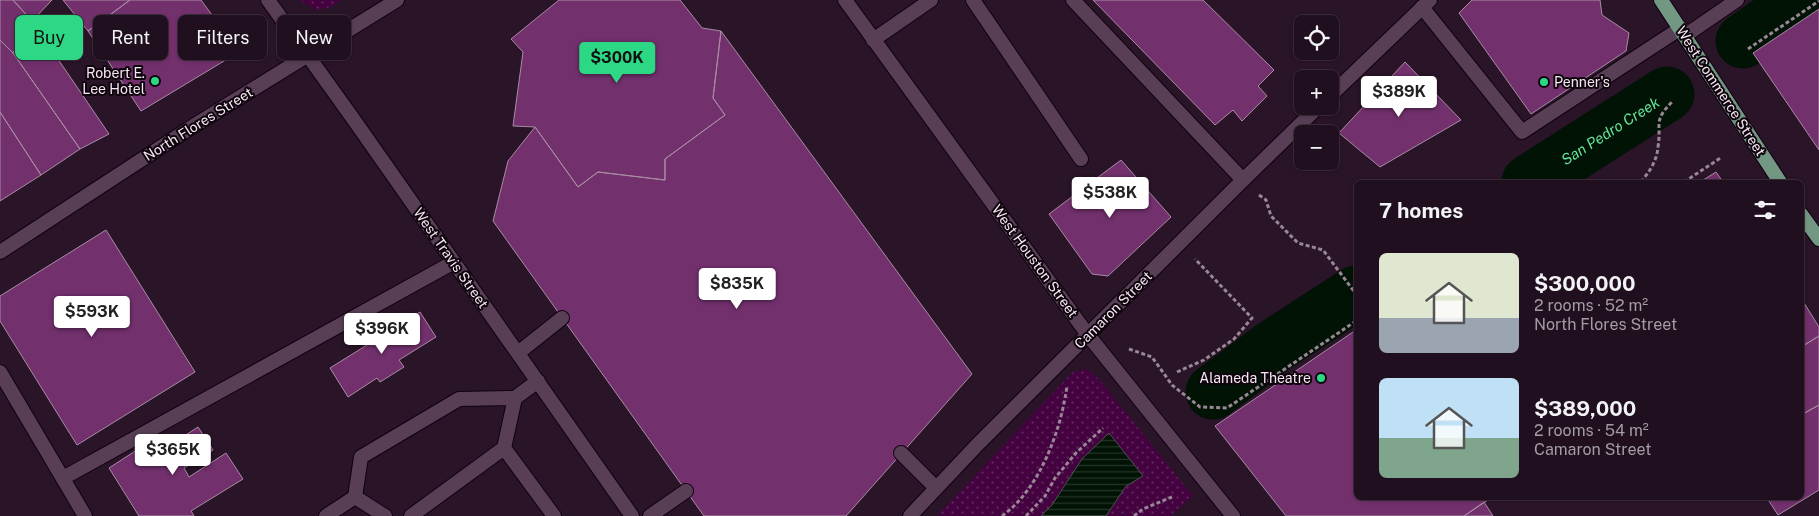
<!DOCTYPE html>
<meta charset="utf-8">
<style>
body{margin:0;font-family:"Public Sans",sans-serif;background:#2d1d2b;color:#f1f3f6;height:100vh;display:flex;flex-direction:column;font-size:19px;white-space:nowrap}
*{box-sizing:border-box;margin:0}
p{font-size:16px;color:#a29ca4}
.icon{flex:none;width:28px;height:28px;fill:none;stroke:currentColor;stroke-width:2;stroke-linecap:round;stroke-linejoin:round}
.map{position:relative;flex:1;overflow:hidden}
.details{position:absolute;left:1354px;top:180px;width:450px;height:320px;display:flex;flex-direction:column;background:#200f1e;border-radius:8px;box-shadow:0 1px 4px #0004,0 0 0 1px #3d2f3c}
.details>*{flex:none}
.guide{position:absolute;left:15px;top:15px;width:475px;height:45px;display:flex;gap:10px}
.fabs{position:absolute;left:1294px;top:15px;display:grid;gap:10px}
.fabs a{display:grid;place-items:center;width:45px;height:45px;border-radius:8px;background:#200f1e;box-shadow:0 1px 4px #0004,0 0 0 1px #3d2f3c;font-size:25px}
.price{position:absolute;translate:-50% -42px;padding:0 11px;border-radius:5px;background:#fff;color:#222;font-size:16px;line-height:32px;filter:drop-shadow(0 1px 2px #0008)}
.price::after{content:'';position:absolute;left:50%;top:30px;width:15px;height:11px;margin-left:-8px;background:inherit;clip-path:polygon(0 0,100% 0,50% 100%)}
.price.active{background:#2dd884;color:#111}
ul{padding:0;list-style:none}
li{display:flex;align-items:center;gap:15px;height:125px;padding:0 25px}
li span{display:grid;place-items:center;flex:none;width:140px;height:100px;border-radius:8px;color:#555}
li>.icon{margin-inline-start:auto}
span .icon{width:60px;height:60px;fill:#fffc;stroke-width:1}
li b{font-size:21px}
h2{display:flex;justify-content:space-between;align-items:center;height:60px;padding:0 25px;font-size:21px}
.chip{padding:0 18px;border-radius:8px;background:#200f1e;box-shadow:0 1px 4px #0004,0 0 0 1px #3d2f3c;font-size:18px;line-height:45px}
.chip.active{background:#2dd884;color:#111}
.map>svg:first-child{display:block}
</style>
<div class="map">
<svg width="1819" height="516" viewBox="0 0 1819 516">
<defs>
<pattern id="park-dots" width="8" height="8" patternUnits="userSpaceOnUse" patternTransform="scale(1.25)"><rect width="8" height="8" fill="#440340"/><path d="M2 2h.1M6 6h.1" fill="none" stroke="#60285c" stroke-width="1.8" stroke-linecap="round"/></pattern>
<pattern id="water-rules" width="6" height="5" patternUnits="userSpaceOnUse" patternTransform="scale(1.25)"><rect width="6" height="5" fill="#001304"/><path d="M0 2.5h6" fill="none" stroke="#263529"/></pattern>
</defs>
<rect width="100%" height="100%" fill="#2a1428"/>
<!-- park -->
<path fill="url(#park-dots)" d="M 299,0 L 341,0 L 331,7 L 317,10 Z
M 1087,369 L 1099,379 L 1193,496 L 1170,516 L 937,516 L 1066,379 L 1073,372 Z"/>
<!-- water -->
<path fill="url(#water-rules)" stroke="#4a524c" d="M 1109,433 L 1143,476 L 1126,486 L 1106,516 L 1041,516 L 1052,505 L 1082,459 Z"/>
<g fill="none" stroke-linecap="round" stroke-linejoin="round">
<!-- river -->
<g stroke="#001304" stroke-width="55">
<path d="M 1743,41 L 1802,0"/>
<path id="s1" d="M 1529,182 L 1667,94"/>
<path d="M 1213,392 L 1273,347 L 1356,293"/>
</g>
</g>
<!-- building -->
<path fill="#72306d" stroke="#a98ca4" d="M 0,0 L 13,0 L 32,21 L 13,53 L 0,40 Z
M 13,0 L 52,0 L 32,21 Z
M 63,0 L 130,0 L 88,31 Z
M 130,0 L 201,0 L 239,52 L 141,111 L 88,31 Z
M 559,0 L 680,0 L 702,28 L 721,31 L 713,98 L 725,115 L 665,159 L 665,180 L 598,172 L 578,187 L 535,127 L 513,126 L 523,52 L 511,39 Z
M 1093,0 L 1203,0 L 1274,70 L 1258,86 L 1267,96 L 1242,121 L 1233,110 L 1215,125 Z
M 1472,0 L 1600,0 L 1602,15 L 1629,33 L 1626,51 L 1531,114 L 1459,13 Z
M 1819,9 L 1819,150 L 1753,53 Z
M 32,21 L 109,134 L 80,149 L 13,53 Z
M 721,31 L 972,374 L 846,516 L 704,516 L 493,221 L 508,161 L 535,127 L 578,187 L 598,172 L 665,180 L 665,159 L 725,115 L 713,98 Z
M 0,40 L 13,53 L 80,149 L 41,175 L 0,112 Z
M 1405,62 L 1461,120 L 1380,167 L 1339,133 Z
M 0,112 L 41,175 L 0,201 Z
M 1121,160 L 1171,217 L 1108,276 L 1092,274 L 1049,214 Z
M 1716,172 L 1723,182 L 1700,182 Z
M 106,230 L 195,372 L 77,445 L 0,321 L 0,296 Z
M 1801,298 L 1819,327 L 1819,336 L 1801,347 Z
M 420,312 L 436,337 L 399,360 L 404,367 L 380,382 L 377,378 L 348,397 L 330,368 Z
M 1356,330 L 1356,498 L 1491,498 L 1464,516 L 1286,516 L 1215,426 Z
M 1819,336 L 1819,405 L 1801,415 L 1801,347 Z
M 1819,405 L 1819,490 L 1778,515 L 1767,498 L 1801,498 L 1801,415 Z
M 198,427 L 213,450 L 184,468 L 189,477 L 226,453 L 243,479 L 191,511 L 194,516 L 139,516 L 109,468 L 160,435 L 167,447 Z
M 1484,502 L 1493,516 L 1464,516 Z"/>
<g fill="none" stroke-linecap="round" stroke-linejoin="round">
<defs>
<path id="service" d="M 973,0 L 1081,159
M 1073,0 L 1243,180
M 1422,7 L 1522,132 L 1681,28
M 1686,35 L 1737,0
M 873,40 L 931,0
M 518,353 L 562,318
M 504,448 L 554,516
M 901,453 L 936,488
M 63,478 L 454,262
M 355,497 L 385,516
M 326,516 L 355,497 L 361,457 L 459,399 L 515,398 L 538,381
M 411,516 L 504,448 L 515,398
M 650,516 L 686,491"/>
<path id="minor" d="M 1330,96 L 1430,0
M 0,372 L 85,516
M 910,516 L 978,444 L 1243,180 L 1319,106"/>
<path id="tertiary" d="M 845,0 L 1088,335 L 1233,516"/>
<path id="secondary" d="M 268,0 L 354,120 L 632,516
M 0,252 L 187,130 L 397,0"/>
<path id="primary" d="M 1661,0 L 1780,182
M 1801,214 L 1819,239"/>
</defs>
<!-- service casing -->
<use href="#service" stroke="#110110" stroke-width="16"/>
<!-- minor casing -->
<use href="#minor" stroke="#110110" stroke-width="16"/>
<!-- tertiary casing -->
<use href="#tertiary" stroke="#110110" stroke-width="16"/>
<!-- secondary casing -->
<use href="#secondary" stroke="#110110" stroke-width="16"/>
<!-- primary casing -->
<use href="#primary" stroke="#110110" stroke-width="16"/>
<!-- path -->
<path stroke="#998696" stroke-width="3" stroke-dasharray="4 2.5" stroke-linecap="butt" d="M 1748,49 L 1819,1
M 1641,182 C 1649,172 1657,161 1658,147 C 1662,122 1652,122 1673,101
M 1684,182 L 1722,157
M 1259,195 L 1266,200 L 1271,216 L 1298,243 L 1323,250 L 1356,294
M 1129,349 L 1152,357 L 1172,385 L 1200,407 L 1227,408 L 1356,321
M 1177,372 L 1204,360 L 1234,339 L 1252,318 L 1195,259
M 1002,516 C 1040,489 1061,430 1067,386
M 1026,516 L 1045,496 L 1055,478 L 1076,453 L 1103,428
M 1134,516 L 1143,509 L 1172,497"/>
<!-- service -->
<use href="#service" stroke="#583f55" stroke-width="14"/>
<!-- minor -->
<use href="#minor" stroke="#583f55" stroke-width="14"/>
<!-- tertiary -->
<use href="#tertiary" stroke="#583f55" stroke-width="14"/>
<!-- secondary -->
<use href="#secondary" stroke="#583f55" stroke-width="14"/>
<!-- primary -->
<use href="#primary" stroke="#729783" stroke-width="14"/>
</g>
<!-- markers -->
<g fill="#2dd884" stroke="#0d040c" stroke-width="2">
<circle cx="155" cy="81" r="5"/>
<circle cx="1544" cy="82" r="5"/>
<circle cx="1321" cy="378" r="5"/>
</g>
<g text-anchor="middle" dominant-baseline="central" stroke-width="4" stroke-linejoin="round" paint-order="stroke">
<!-- poi labels -->
<g font-size="14" fill="#f6e6f3" stroke="#0d040c" text-anchor="end">
<text x="145" y="73">Robert E.<tspan x="145" dy="16">Lee Hotel</tspan></text>
<text x="1554" y="82" text-anchor="start">Penner's</text>
<text x="1311" y="378">Alameda Theatre</text>
</g>
<!-- street labels -->
<g font-size="14" fill="#f6e6f3" stroke="#0d040c">
<text transform="translate(1721 91) rotate(57)">West Commerce Street</text>
<text transform="translate(198 124) rotate(-32)">North Flores Street</text>
<text transform="translate(451 258) rotate(55)">West Travis Street</text>
<text transform="translate(1035 261) rotate(54)">West Houston Street</text>
<text transform="translate(1113 310) rotate(-45)">Camaron Street</text>
</g>
<!-- water labels -->
<g font-size="15" font-style="italic" fill="#65e29a" stroke="#0d040c">
<text stroke="none"><textPath href="#s1" startOffset="96">San Pedro Creek</textPath></text>
</g>
</g>
</svg>
<div class="fabs">
<a><svg class="icon" aria-label="locate" viewBox="0 0 24 24"><circle cx="12" cy="12" r="6"/><path d="M12 2v4M12 18v4M2 12h4M18 12h4"/></svg></a>
<a>+</a>
<a>−</a>
</div>
<b class="price active" style="left:617px;top:84px">$300K</b>
<b class="price" style="left:1399px;top:118px">$389K</b>
<b class="price" style="left:1110px;top:219px">$538K</b>
<b class="price" style="left:737px;top:310px">$835K</b>
<b class="price" style="left:92px;top:338px">$593K</b>
<b class="price" style="left:382px;top:355px">$396K</b>
<b class="price" style="left:173px;top:476px">$365K</b>
<div class="guide">
<a class="chip active">Buy</a>
<a class="chip">Rent</a>
<a class="chip">Filters</a>
<a class="chip">New</a>
</div>
<section class="details">
<h2>7 homes<svg class="icon" aria-label="filters" viewBox="0 0 24 24"><path d="M4 7h16M4 17h16"/><circle cx="9" cy="7" r="2"/><circle cx="15" cy="17" r="2"/></svg></h2>
<ul>
<li><span style="background:linear-gradient(#dfe7d0 65%,#9aa5b1 0)"><svg class="icon" aria-label="home" viewBox="0 0 24 24"><path d="M3 11l9-7 9 7M6 9v11h12V9"/></svg></span><div><b>$300,000</b><p>2 rooms · 52 m²</p><p>North Flores Street</p></div></li>
<li><span style="background:linear-gradient(#bfe0f5 60%,#7fa58c 0)"><svg class="icon" aria-label="home" viewBox="0 0 24 24"><path d="M3 11l9-7 9 7M6 9v11h12V9"/></svg></span><div><b>$389,000</b><p>2 rooms · 54 m²</p><p>Camaron Street</p></div></li>
</ul>
</section>
</div>
